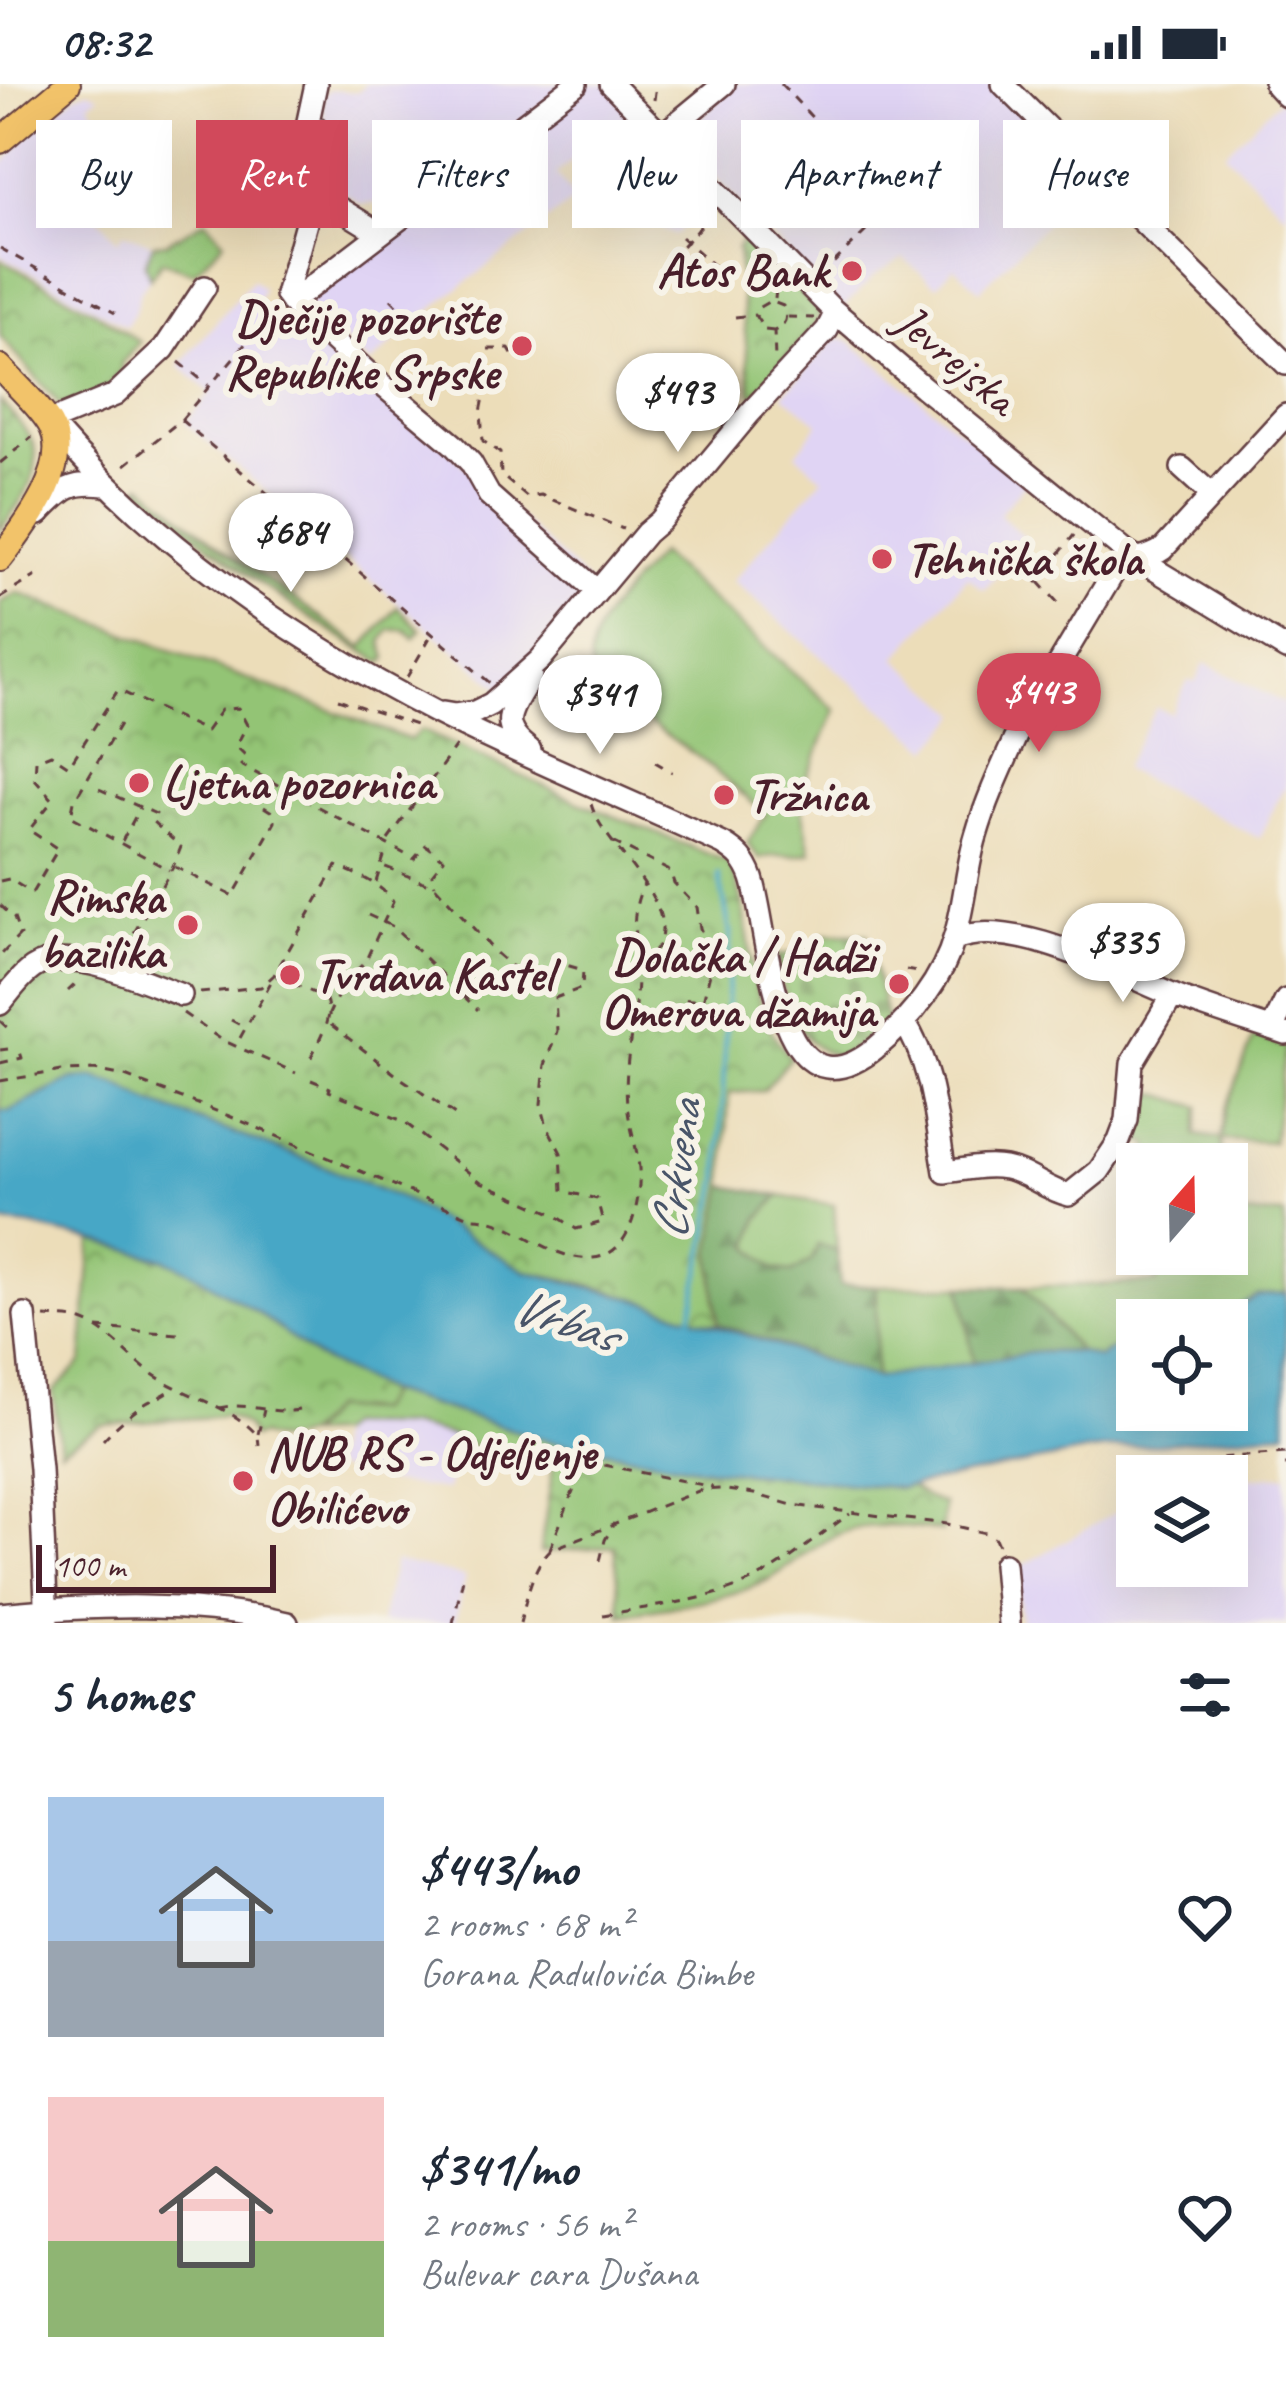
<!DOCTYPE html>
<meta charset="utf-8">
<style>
body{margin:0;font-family:Caveat,sans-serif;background:#f2f2f3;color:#1f2937;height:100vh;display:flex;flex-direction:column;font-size:45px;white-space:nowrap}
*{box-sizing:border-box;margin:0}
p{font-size:39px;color:#747a83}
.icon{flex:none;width:66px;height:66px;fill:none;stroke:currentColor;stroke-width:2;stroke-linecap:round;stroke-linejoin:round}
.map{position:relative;height:1539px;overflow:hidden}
.side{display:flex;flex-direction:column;background:#fff;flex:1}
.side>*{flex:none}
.hud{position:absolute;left:36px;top:36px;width:1215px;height:108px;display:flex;gap:24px}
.needle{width:78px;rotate:20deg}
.controls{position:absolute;left:1116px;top:1059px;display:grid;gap:24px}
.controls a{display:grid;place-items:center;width:132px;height:132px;border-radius:0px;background:#fff;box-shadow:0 12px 48px #0002;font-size:60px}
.scale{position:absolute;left:36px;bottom:30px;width:240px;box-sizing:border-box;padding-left:12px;border:6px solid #4a1f2b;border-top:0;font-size:33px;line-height:42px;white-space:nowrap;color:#4a1f2b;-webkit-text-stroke:9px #f7f3e8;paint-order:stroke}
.price{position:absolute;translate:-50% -102px;padding:0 27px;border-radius:42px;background:#fff;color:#222;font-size:39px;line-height:78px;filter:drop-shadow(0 3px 6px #0008)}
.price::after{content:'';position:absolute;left:50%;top:72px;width:36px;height:27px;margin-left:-18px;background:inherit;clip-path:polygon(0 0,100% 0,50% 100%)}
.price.selected{background:#d1495b;color:#fff}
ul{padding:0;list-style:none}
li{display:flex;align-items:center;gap:36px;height:300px;padding:0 48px}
li span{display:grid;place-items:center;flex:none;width:336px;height:240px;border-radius:0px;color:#555}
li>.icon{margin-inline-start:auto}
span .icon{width:144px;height:144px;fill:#fffc;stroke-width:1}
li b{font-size:51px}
h2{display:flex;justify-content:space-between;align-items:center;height:144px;padding:0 48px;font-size:51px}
.chip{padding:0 42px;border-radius:0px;background:#fff;box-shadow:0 12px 48px #0002;font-size:42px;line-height:108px}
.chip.selected{background:#d1495b;color:#fff}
.status{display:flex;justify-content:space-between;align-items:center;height:84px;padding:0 60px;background:#fff;direction:ltr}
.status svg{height:33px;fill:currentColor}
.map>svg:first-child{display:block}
</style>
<div class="status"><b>08:32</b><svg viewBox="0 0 49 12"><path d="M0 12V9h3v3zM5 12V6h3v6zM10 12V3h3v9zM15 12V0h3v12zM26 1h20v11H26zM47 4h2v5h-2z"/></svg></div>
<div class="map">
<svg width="1286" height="1539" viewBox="0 0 1286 1539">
<defs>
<pattern id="forest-firs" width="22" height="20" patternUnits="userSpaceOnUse" patternTransform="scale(3)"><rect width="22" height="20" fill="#76aa66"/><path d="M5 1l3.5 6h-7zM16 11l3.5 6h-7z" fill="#638a54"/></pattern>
<pattern id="cemetery-stones" width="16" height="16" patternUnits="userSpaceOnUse" patternTransform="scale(3)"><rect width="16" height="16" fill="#93c474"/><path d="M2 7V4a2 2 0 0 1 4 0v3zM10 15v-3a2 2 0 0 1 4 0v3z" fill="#7a9f5f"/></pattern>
<pattern id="park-crowns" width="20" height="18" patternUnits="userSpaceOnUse" patternTransform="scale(3)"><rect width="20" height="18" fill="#93c474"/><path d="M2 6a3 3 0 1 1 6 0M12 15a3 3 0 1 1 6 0" fill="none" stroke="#7a9f5f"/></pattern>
</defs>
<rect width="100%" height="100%" fill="#f7f3e8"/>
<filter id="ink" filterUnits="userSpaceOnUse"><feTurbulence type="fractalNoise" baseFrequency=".00833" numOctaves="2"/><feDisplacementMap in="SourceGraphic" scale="24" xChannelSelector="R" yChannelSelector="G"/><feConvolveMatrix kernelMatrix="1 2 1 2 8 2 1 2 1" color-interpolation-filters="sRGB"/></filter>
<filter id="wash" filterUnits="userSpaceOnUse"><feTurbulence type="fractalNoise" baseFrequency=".004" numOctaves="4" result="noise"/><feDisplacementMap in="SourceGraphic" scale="48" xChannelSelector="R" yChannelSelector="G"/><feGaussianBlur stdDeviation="2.7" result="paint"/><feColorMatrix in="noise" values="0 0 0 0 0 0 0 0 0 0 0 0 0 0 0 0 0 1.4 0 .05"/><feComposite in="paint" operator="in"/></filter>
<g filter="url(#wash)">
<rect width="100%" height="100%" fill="#ecddb9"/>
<!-- built -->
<path fill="#e0d4f4" d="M 365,0 L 569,0 L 445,96 L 439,89 L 414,92 L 392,119 L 360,120 L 327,95 L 323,12 L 329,6 L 358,8 Z
M 582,0 L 606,0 L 712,116 L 675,151 L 664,146 L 650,133 L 662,120 L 598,53 L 556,90 L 575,115 L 416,237 L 371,280 L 309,223 L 310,216 Z
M 736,0 L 993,0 L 1089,96 L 980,206 L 954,183 L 936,202 L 903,174 L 875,191 L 842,225 L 681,57 L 680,50 L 686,39 L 691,43 Z
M 88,6 L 99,12 L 89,19 L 94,26 L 92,43 L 78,60 L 74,78 L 62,92 L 119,157 L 123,148 L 153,160 L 145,180 L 150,194 L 140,208 L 134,230 L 126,242 L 0,171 L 0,84 L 29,50 L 76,11 Z
M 1280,15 L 1286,22 L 1286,131 L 1225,69 Z
M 252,196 L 263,205 L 256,219 L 314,267 L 319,264 L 346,286 L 355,277 L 596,506 L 502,606 L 185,339 L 211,309 L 179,282 Z
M 839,254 L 848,256 L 956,344 L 1030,394 L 999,430 L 1028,457 L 984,506 L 968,493 L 896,574 L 960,630 L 930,665 L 733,497 L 823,394 L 796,370 L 819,339 L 783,311 L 833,257 Z
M 1204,579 L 1286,620 L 1286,705 L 1283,705 L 1259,754 L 1123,685 L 1156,623 L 1171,630 L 1188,596 L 1195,599 Z
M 345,1341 L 411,1342 L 458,1355 L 447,1406 L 392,1399 L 332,1384 L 336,1350 Z
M 1286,1391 L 1286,1539 L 1021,1539 L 1017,1485 L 1137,1416 L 1137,1482 L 1227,1482 L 1227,1396 Z
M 394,1477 L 465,1493 L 455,1539 L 380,1539 Z"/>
<!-- grass -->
<path fill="#93c474" stroke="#6e7250" stroke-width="3" d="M 206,136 L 224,157 L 194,189 L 162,177 L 150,194 L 145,180 L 153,160 L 166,159 Z
M 142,400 L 227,468 L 363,563 L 398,523 L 421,546 L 414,554 L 406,546 L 390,546 L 382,558 L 387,574 L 383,579 C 296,528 215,469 138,404 Z
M 659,470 L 836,626 L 799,711 L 811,768 C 790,775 777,768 760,775 L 747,759 L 766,730 L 701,675 L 597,602 C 594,593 590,583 590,574 C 594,532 633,499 659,470 Z
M 1254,952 L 1286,963 L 1273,1058 L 1221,1056 L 1223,1080 L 1152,1080 L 1149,1061 L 1128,1051 L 1133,1002 L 1200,1023 L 1196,1051 L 1221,1055 L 1226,1025 Z
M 780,1112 L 834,1121 L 837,1166 L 818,1161 L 812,1176 L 793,1189 L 773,1184 L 750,1162 L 759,1134 Z
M 1227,1119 L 1229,1130 L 1284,1131 L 1286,1209 L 1257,1212 L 1214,1236 L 1137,1236 L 1137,1261 L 1112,1265 L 1098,1274 L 1080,1268 L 1023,1203 L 1157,1199 L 1150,1170 L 1227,1170 Z
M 877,1202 L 961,1202 L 974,1280 L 875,1294 Z
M 388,1308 L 550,1357 L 590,1364 L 573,1379 L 538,1376 L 470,1361 L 452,1352 L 411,1342 L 345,1341 L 336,1350 L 308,1351 L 331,1324 L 375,1327 Z"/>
<!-- forest -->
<path fill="url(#forest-firs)" stroke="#606448" stroke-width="3" d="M 724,1102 L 780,1112 L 759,1134 L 750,1162 L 773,1184 L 792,1189 L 812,1176 L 818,1161 L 837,1166 L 840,1201 L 877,1202 L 875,1294 L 718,1240 L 711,1167 Z
M 961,1202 L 1023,1203 L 1080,1268 L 1037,1268 L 974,1280 Z"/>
<!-- cemetery -->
<path fill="url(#cemetery-stones)" stroke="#6e7250" stroke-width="3" d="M 824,850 L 867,850 L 887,938 L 841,973 C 794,965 784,912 777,871 L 817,867 Z"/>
<!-- park -->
<path fill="url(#park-crowns)" stroke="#6e7250" stroke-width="3" d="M 746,153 L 820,229 L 812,245 L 754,311 L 751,309 L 737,164 Z
M 0,175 L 99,230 L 140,258 L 121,280 L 122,285 L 103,310 L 61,322 L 0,252 Z
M 0,317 C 10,329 24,342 31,356 C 48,388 16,422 0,447 Z
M 18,509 L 410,656 L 421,646 L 581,719 L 728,778 C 755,832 744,891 769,942 C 774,953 783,964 790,974 L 763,1007 L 729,1009 L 724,1102 L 711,1167 L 718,1240 L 690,1234 L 634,1214 L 582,1199 L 525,1187 L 403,1115 L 313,1078 L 151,1019 L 118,1001 L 94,994 L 73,995 L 9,1027 L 0,1027 L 0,519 Z
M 92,1156 L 164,1175 L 190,1187 L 258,1229 L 316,1273 L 388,1308 L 375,1327 L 331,1324 C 314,1344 301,1361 272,1355 C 253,1352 271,1349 252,1354 C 248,1341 238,1337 225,1332 L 102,1341 L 60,1366 L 53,1308 L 82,1278 Z
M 590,1364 L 701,1384 L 899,1404 L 910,1402 L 927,1414 L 943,1420 L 942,1447 C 908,1444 870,1436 839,1450 C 810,1462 788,1488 759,1500 C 716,1518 666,1522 621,1531 L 615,1462 L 540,1468 L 554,1377 L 573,1379 Z"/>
<!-- water -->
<path fill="#47a7c6" stroke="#486378" stroke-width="3" d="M 94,994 L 118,1001 L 151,1019 L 313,1078 L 403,1115 L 525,1187 L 634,1214 L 875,1294 L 1037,1268 L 1080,1268 L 1098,1274 L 1112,1265 L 1137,1261 L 1137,1326 L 1227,1326 L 1227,1236 L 1214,1236 L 1257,1212 L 1286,1209 L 1286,1347 L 1090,1367 L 900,1404 L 701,1384 L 550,1357 L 388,1308 L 316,1273 L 258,1229 L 190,1187 L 164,1175 L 92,1156 L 29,1142 L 0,1139 L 0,1027 L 9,1027 L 73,995 Z"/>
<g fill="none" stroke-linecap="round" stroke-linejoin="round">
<!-- stream -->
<path stroke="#47a7c6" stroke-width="4.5" d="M 690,1238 L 719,1095 L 730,848 L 719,791"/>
</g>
</g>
<g filter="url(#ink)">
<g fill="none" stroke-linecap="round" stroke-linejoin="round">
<defs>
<path id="minor" d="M 611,0 L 833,226 L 923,303 L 1126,468 L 1286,565
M 1003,0 L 1286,280
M 1275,0 L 1286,12
M 662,51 L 724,0
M 310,122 L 337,123 L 368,142
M 205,203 L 164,265 L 115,311 L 49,338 C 156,462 288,552 433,627 C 527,675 627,715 723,760 C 738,769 746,777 752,794 C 769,845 774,1048 877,963 C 911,935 943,895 955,852 C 965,819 966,785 976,752 C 986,717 1002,683 1017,650 L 1115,486 C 1128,475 1148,476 1163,465 L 1286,331
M 291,218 L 368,289 L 453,360 L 471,379 L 489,411 L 596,506
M 291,218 L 576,0
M 291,218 L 286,211 L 317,99 L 317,44 L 307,42 L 316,0
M 1182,384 L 1212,411
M 39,430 C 63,405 70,397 105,401
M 443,629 L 455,631 L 475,628 L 491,620 L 540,576 L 646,449 L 660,437 L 749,330 L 827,246 L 834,232 L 833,226
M 530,666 C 494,640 513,624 531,592
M 955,855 C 1012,832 1114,887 1170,910 C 1207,925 1247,937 1286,950
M 0,920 C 10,908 20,893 33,884 C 67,860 145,898 181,911
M 904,938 C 933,982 936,1037 945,1088 C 963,1086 986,1080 1005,1084 C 1028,1088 1046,1106 1069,1111 L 1099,1087 L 1119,1057 L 1127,1036 L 1132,979 L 1173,911
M 1272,945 L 1286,916
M 25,1231 L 40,1385 L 47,1539
M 1004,1480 L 1009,1539
M 0,1530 C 95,1521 194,1517 287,1539"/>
<path id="major" d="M 0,57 L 68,0
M 0,283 C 15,300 39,321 50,340 C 74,381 25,443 0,475"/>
</defs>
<!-- minor casing -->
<use href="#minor" stroke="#623c40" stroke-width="26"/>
<!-- major casing -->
<use href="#major" stroke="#623c40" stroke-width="28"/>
<!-- path -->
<path stroke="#623c40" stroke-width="3" stroke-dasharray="9 9" stroke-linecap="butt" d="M 781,0 L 820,42
M 654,16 L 656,0
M 55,37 L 90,56
M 1022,77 L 1038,62
M 920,104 L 918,70 L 923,45
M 681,153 L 732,198
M 0,164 L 115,229
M 670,175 L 714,128
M 821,191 L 908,106
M 391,215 L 417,241
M 775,215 L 777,195
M 735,233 L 755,231
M 788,233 L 814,234
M 774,247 L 765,246 L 756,233 L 758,224 L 770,217 L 783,222 C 789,233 785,242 774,247 L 775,276
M 488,265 L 509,265 L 513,272 L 515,261
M 179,278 L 208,301
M 482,283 L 488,293 L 481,328 L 483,357 L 500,369 L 501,391 L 527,413 L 541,411 L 623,445
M 181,336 L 490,599
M 0,379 L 32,353
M 125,381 L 181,336 L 273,227
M 1039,498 L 1060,521
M 1036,499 L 1074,451
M 0,514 L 36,492
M 407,593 L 432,550
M 338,615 L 421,643
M 120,640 L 74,717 L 71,732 L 169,786
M 655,678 L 672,688
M 99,705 L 156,730 L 152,737 L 181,763 L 173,783 L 122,869
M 591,720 C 603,762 671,809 661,854 C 659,865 646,876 639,885
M 388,756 L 456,662
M 122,757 L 140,724
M 613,758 L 670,787 L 674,799 L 697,823 L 700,844 L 713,877 L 703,917 L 681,915
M 175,783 L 233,812 L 275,738 L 275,730 L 253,716
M 0,797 L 9,795 L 32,809 L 58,765 L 29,746 L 53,716 L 35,695 L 36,676 L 51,670 L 69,682 L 118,606 L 206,647 L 221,626 L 238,624 L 247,641 L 236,662 L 246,672 L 241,681 L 414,775 L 426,761 L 444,775 L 432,790 L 435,801
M 376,798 L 386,766
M 0,821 L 14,834 L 20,851 L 0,872
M 368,831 L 392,842 L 478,926
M 906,886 L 917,888
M 276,892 L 325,914 C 335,934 317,958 309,978
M 68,907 L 80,896
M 200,909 L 261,903 L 274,891 L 337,782 C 357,791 381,799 393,818 L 365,878 L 343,900 L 329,930 L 330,940 L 399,993 L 455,1031
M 183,929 L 222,956 L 296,989
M 231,936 L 244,943
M 0,937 L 12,948
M 240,954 L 271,898
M 0,966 L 8,965
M 0,979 L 22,974 L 20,968
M 311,996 L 330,1004 L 329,1007 L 403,1037 L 481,1098 L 552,1129 L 576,1145 L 603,1138 L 597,1115 L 563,1107 L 561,1069 L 547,1042 L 541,1020 L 545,981 L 557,947 L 555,914 L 582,904 L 583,886 L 566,881 L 542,901 L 513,884 L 497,870 L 436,803 L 383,782
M 0,997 L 62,987 L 94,986 L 125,992 L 229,1032 L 472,1134 C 515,1134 548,1178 593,1174 C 632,1171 641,1115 639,1084 C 637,1062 629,1041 627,1020 C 623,975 637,934 637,891 C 637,858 628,831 644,800
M 45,1233 C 57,1234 71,1233 82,1237 C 110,1247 128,1273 151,1289 C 183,1312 233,1322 258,1352 L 259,1361
M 97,1244 L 179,1250
M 219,1324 C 245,1317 272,1331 299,1326
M 258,1350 L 264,1326
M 103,1356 C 115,1343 130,1330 145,1320 C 155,1314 164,1312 173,1304
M 1285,1381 L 1286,1381
M 1222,1387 L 1218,1374 L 1286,1369
M 550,1465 L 581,1388 L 591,1382 L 604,1381 L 713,1403
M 600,1477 L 605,1456 L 614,1439
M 603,1531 C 651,1522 704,1518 749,1498 C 783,1484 819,1450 850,1430
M 453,1539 L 463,1494
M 520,1539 C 527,1514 531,1485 550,1466 L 701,1406 L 720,1405 L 754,1410 L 792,1421 L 947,1440 L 986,1449 L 995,1454 L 998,1461"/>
<!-- minor -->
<use href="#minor" stroke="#fff" stroke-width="21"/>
<!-- major -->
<use href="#major" stroke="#f2c36a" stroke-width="24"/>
</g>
</g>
<!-- markers -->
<g fill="#d1495b" stroke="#f7f3e8" stroke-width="4.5">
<circle cx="852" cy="187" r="12"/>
<circle cx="522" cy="262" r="12"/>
<circle cx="882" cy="475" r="12"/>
<circle cx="139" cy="699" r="12"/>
<circle cx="724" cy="711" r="12"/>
<circle cx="188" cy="841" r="12"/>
<circle cx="290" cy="891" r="12"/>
<circle cx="899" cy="900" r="12"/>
<circle cx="243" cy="1397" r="12"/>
</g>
<g text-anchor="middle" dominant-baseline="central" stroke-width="12" stroke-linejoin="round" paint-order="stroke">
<!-- poi labels -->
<g font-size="48" font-weight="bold" fill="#4a1f2b" stroke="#f7f3e8" text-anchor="start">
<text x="828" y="187" text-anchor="end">Atos Bank</text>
<text x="498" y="234" text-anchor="end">Dječije pozorište<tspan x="498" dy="55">Republike Srpske</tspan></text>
<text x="906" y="475">Tehnička škola</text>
<text x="163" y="699">Ljetna pozornica</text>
<text x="748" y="711">Tržnica</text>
<text x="164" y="813" text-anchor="end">Rimska<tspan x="164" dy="55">bazilika</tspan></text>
<text x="875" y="872" text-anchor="end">Dolačka / Hadži<tspan x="875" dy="55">Omerova džamija</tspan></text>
<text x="314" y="891">Tvrđava Kastel</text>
<text x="267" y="1369">NUB RS - Odjeljenje<tspan x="267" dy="55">Obilićevo</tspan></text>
</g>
<!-- street labels -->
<g font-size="48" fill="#4a1f2b" stroke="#f7f3e8">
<text transform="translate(956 275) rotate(40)">Jevrejska</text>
</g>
<!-- water labels -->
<g font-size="51" font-style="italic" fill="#495569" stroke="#f7f3e8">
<text transform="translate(676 1086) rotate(-83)">Crkvena</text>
<text transform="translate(565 1236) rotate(18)">Vrbas</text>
</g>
</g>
</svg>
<div class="controls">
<a><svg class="needle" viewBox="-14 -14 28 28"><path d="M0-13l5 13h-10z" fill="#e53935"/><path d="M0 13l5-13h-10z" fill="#747a83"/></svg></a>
<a><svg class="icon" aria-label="locate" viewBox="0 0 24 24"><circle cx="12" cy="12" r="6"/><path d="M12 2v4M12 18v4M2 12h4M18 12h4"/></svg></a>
<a><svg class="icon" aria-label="layers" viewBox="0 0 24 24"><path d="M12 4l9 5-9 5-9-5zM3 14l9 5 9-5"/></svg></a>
</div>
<div class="scale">100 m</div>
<b class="price" style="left:678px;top:371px">$493</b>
<b class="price" style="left:291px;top:511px">$684</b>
<b class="price selected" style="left:1039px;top:671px">$443</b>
<b class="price" style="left:600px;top:673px">$341</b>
<b class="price" style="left:1123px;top:921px">$335</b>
<div class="hud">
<a class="chip">Buy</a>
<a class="chip selected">Rent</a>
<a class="chip">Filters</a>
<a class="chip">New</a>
<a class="chip">Apartment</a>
<a class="chip">House</a>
</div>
</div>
<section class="side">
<h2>5 homes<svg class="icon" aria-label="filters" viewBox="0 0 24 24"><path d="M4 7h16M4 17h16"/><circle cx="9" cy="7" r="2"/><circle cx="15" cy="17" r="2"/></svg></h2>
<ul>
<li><span style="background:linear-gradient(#a9c7e8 60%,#9aa5b1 0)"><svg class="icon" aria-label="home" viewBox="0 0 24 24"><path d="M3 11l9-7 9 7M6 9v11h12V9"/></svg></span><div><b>$443/mo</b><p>2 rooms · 68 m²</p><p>Gorana Radulovića Bimbe</p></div><svg class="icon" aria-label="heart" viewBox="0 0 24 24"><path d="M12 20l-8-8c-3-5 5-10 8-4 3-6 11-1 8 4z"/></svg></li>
<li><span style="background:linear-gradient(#f6c9c9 60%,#8fb573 0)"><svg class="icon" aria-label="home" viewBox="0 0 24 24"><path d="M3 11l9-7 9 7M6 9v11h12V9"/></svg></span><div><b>$341/mo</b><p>2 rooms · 56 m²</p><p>Bulevar cara Dušana</p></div><svg class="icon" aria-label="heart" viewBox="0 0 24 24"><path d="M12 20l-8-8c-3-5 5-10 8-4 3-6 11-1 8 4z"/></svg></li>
</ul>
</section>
